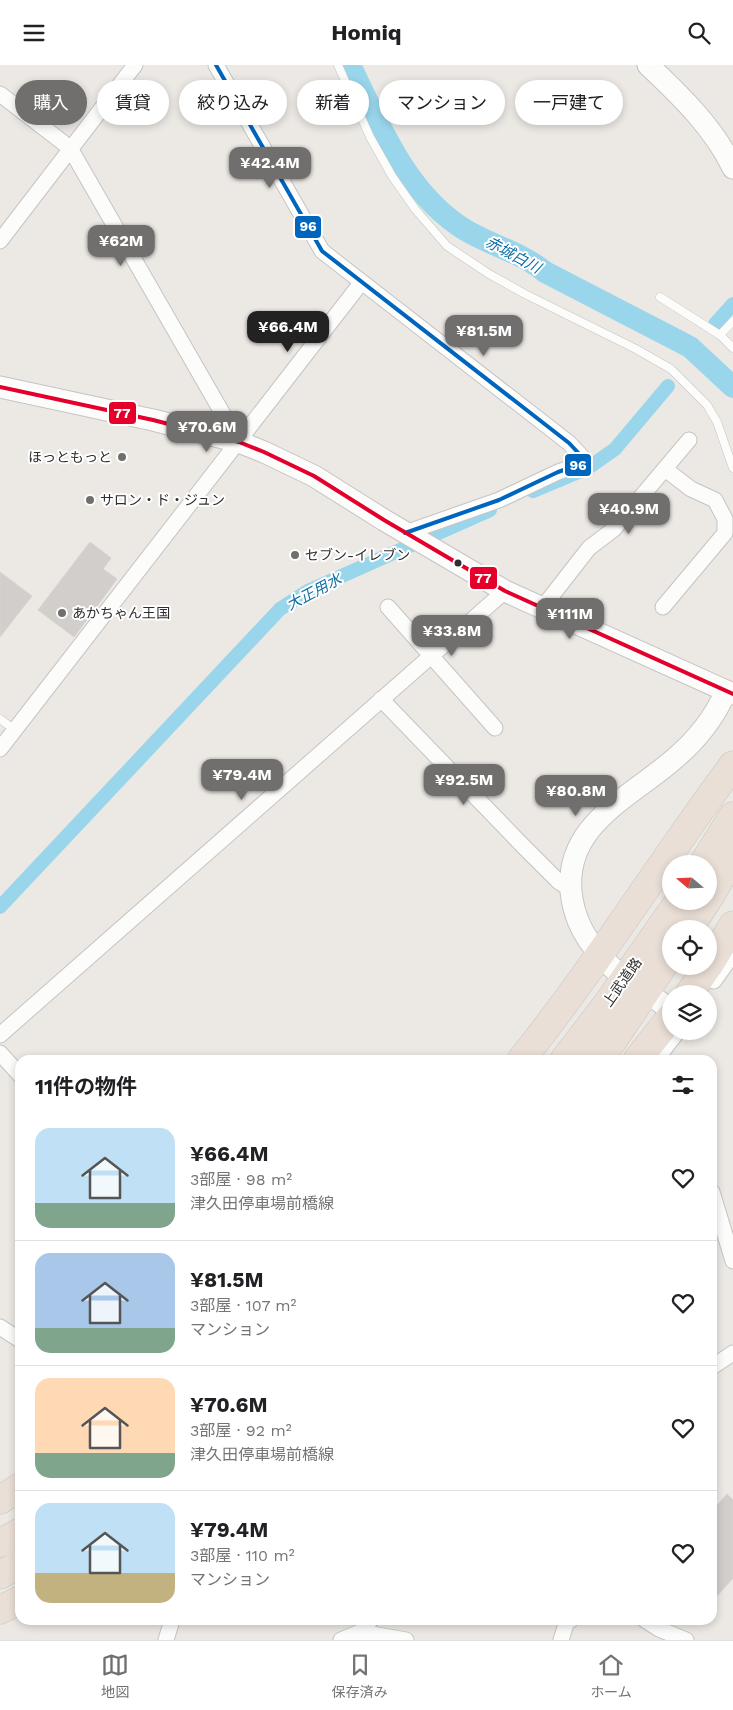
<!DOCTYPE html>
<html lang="ja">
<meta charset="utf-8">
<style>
body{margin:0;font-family:"Work Sans","Noto Sans JP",sans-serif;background:#f6f6f6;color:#202124;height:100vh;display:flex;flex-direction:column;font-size:19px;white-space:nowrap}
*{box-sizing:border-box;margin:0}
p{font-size:16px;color:#757577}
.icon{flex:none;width:28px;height:28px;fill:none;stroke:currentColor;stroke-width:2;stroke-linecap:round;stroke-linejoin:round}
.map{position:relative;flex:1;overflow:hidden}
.sheet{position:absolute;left:15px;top:990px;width:702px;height:570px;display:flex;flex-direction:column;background:#fff;border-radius:15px;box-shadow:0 2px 8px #0003}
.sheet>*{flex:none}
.top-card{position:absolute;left:15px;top:15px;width:704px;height:45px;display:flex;gap:10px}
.needle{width:32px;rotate:289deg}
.tools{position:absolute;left:662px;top:790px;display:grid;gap:10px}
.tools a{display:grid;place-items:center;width:55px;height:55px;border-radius:50%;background:#fff;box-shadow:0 2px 8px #0003;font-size:25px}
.price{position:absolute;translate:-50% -42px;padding:0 11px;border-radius:10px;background:#706f6e;color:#fff;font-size:16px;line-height:32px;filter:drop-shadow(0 1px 2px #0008)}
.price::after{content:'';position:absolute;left:50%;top:30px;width:15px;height:11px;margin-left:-8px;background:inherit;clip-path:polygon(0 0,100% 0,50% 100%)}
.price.on{background:#222;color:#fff}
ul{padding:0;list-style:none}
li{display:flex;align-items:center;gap:15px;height:125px;padding:0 20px}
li+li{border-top:1px solid #e0e0e0}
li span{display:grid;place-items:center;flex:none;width:140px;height:100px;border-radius:15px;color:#555}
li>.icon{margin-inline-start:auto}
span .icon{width:60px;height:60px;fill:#fffc;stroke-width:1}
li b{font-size:21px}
h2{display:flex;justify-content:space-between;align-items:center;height:60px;padding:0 20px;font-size:21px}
.pill{padding:0 18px;border-radius:22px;background:#fff;box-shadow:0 2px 8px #0003;font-size:18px;line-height:45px}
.pill.on{background:#706f6e;color:#fff}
header{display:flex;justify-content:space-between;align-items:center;height:65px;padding:0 20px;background:#fff;font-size:22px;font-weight:700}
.tabs{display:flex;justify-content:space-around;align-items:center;height:70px;border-top:1px solid #e0e0e0;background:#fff;font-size:14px;color:#757577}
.tabs a{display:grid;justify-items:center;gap:2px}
.tabs .on{color:#706f6e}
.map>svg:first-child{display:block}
</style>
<header><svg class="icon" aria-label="menu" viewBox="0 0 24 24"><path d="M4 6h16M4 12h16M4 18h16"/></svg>Homiq<svg class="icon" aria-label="search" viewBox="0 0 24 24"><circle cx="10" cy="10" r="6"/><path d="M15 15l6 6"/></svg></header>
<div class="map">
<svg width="733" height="1575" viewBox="0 0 733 1575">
<rect width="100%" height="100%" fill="#ece8e4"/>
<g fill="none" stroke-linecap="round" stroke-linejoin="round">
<!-- canal -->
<path stroke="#99d6ec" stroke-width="14" d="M 715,259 L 733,239
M 533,426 L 588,403 L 615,384 L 668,321
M 0,842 L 280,544 L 308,526 L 490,445"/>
<!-- river -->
<path stroke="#99d6ec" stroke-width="22" d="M 350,0 C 380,61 407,130 467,166 C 493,181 522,188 545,207 L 690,282 L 733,322"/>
</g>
<!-- building -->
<path fill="#d1cecb" stroke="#d7d4d0" d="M 90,477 L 111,493 L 103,504 L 117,514 L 74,572 L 38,545 Z
M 0,507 L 32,531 L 0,572 Z
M 727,1429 L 733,1435 L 733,1513 L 712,1537 L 712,1483 L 717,1477 L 712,1472 L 712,1446 Z"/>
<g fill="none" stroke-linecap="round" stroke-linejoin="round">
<defs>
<path id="lane" d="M 338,0 L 370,72 L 392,111 L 415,144 L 447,181 L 489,209 L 525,229 L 636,284 L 671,304 L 707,340 L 717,357 L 733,403
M 660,232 L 720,270 L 733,256
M 720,270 L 733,283
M 0,654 L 15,665"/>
<path id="street" d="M 216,0 L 322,186 L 569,378 L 584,394 L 581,399 L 558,407 L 499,435 L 405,468
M 0,29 L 70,83 L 239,377
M 0,176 L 135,0
M 388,542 L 495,663
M 543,542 L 589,483 L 614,464 L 689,375
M 663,542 L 725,468 L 725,454 L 715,435 L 691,424 L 665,404
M 381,634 L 523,781 L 559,817 L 570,824
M 0,684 L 361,218
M 714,916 L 733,889
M 0,970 L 505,526
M 0,988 L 20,1010
M 656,995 L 678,966
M 712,1127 L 733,1196
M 0,1262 L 20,1275
M 712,1302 L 733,1288
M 645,1555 L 659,1564 L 686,1575
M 360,1567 L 406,1575
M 166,1575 L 172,1555
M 341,1575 L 360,1567 L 371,1555
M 561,1575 L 567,1556 L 571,1555"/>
<path id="secondary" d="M 648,0 C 680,30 714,63 733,103
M 0,322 L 153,355 L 239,377 L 264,387 L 314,411 L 384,455 L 505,526 L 733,629
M 617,907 C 595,887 577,865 572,834 C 560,762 628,734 673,695 C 696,676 714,654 726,626
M 649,929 L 671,945"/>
<path id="highway" d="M 703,799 L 733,751
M 709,833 L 733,792
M 688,864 L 707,836
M 709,900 L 733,860
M 689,929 L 708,901
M 521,995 C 597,900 661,797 733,700
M 564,995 L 607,939 L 679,836
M 597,995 L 612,977 L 671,889
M 637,995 L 671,952
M 0,1435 L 20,1422
M 0,1478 L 20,1467
M 0,1510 L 20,1499
M 0,1545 L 20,1535"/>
</defs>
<!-- lane casing -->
<use href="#lane" stroke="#c5c4c5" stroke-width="9"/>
<!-- street casing -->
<use href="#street" stroke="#c5c4c5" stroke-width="17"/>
<!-- secondary casing -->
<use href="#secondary" stroke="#c5c4c5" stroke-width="23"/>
<!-- highway casing -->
<use href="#highway" stroke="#c6c5c4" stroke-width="29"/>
<!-- lane -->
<use href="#lane" stroke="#fcfcfb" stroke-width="8"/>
<!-- street -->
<use href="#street" stroke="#fcfcfb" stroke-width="15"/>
<!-- secondary -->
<use href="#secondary" stroke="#fcfcfb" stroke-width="21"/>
<!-- highway -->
<use href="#highway" stroke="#eadfd6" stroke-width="28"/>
<defs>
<path id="bus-1" d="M 216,0 L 322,186 L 569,378 L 584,394 L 581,399 L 558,407 L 499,435 L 405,468"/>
<path id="bus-2" d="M 0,322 L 153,355 L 239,377 L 264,387 L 314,411 L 384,455 L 505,526 L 733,629"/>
</defs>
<!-- bus-1 casing -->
<use href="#bus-1" stroke="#fff" stroke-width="8"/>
<!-- bus-2 casing -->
<use href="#bus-2" stroke="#fff" stroke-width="8"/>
<!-- bus-1 -->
<use href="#bus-1" stroke="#0065bd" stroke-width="4"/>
<!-- bus-2 -->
<use href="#bus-2" stroke="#e4002b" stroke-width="4"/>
</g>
<!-- markers -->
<g fill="#706f6e" stroke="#fff" stroke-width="2">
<circle cx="122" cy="392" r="5"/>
<circle cx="90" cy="435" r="5"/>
<circle cx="295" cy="490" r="5"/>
<circle cx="62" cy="548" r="5"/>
</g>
<circle fill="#2e2e2e" stroke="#fff" stroke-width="2" cx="458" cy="498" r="4.5"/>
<g text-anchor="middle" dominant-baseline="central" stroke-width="4" stroke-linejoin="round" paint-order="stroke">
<!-- poi labels -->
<g font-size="14" fill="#2e2e2e" stroke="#fff" text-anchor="start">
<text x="112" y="392" text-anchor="end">ほっともっと</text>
<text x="100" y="435">サロン・ド・ジュン</text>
<text x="305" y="490">セブン-イレブン</text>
<text x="72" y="548">あかちゃん王国</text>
</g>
<!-- street labels -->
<g font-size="14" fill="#2e2e2e" stroke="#fff">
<text transform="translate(622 917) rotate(-55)">上武道路</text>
</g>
<!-- water labels -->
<g font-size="15" font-style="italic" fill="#0d6fa3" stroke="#fff">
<text transform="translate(513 190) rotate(28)">赤城白川</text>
<text transform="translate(314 527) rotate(-28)">大正用水</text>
</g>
</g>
<g stroke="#fff" stroke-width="2">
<rect x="294" y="150" width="28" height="24" rx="5" fill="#0065bd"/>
<rect x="108" y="336" width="29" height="24" rx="5" fill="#e4002b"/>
<rect x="564" y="388" width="28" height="24" rx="5" fill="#0065bd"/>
<rect x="469" y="501" width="29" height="24" rx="5" fill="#e4002b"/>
</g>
<g font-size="14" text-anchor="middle" font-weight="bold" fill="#fff">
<text x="308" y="166">96</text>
<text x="122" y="353">77</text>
<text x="578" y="405">96</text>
<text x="483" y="518">77</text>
</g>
</svg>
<div class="tools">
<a><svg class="needle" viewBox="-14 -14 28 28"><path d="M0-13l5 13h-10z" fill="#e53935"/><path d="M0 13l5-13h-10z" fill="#757577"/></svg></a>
<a><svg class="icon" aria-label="locate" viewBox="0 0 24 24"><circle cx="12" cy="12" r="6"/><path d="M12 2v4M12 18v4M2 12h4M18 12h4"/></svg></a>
<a><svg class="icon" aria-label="layers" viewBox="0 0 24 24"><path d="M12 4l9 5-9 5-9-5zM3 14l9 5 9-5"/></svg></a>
</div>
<b class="price" style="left:270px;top:124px">¥42.4M</b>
<b class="price" style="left:121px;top:202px">¥62M</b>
<b class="price on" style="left:288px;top:288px">¥66.4M</b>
<b class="price" style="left:484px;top:292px">¥81.5M</b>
<b class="price" style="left:207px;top:388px">¥70.6M</b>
<b class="price" style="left:629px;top:470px">¥40.9M</b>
<b class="price" style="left:570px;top:575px">¥111M</b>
<b class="price" style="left:452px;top:592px">¥33.8M</b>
<b class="price" style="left:242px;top:736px">¥79.4M</b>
<b class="price" style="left:464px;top:741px">¥92.5M</b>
<b class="price" style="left:576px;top:752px">¥80.8M</b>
<div class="top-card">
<a class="pill on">購入</a>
<a class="pill">賃貸</a>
<a class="pill">絞り込み</a>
<a class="pill">新着</a>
<a class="pill">マンション</a>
<a class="pill">一戸建て</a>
</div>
<section class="sheet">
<h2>11件の物件<svg class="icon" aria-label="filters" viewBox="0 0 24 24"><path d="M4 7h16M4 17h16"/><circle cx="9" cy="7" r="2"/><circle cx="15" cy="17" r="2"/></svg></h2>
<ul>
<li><span style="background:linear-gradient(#bfe0f5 75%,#7fa58c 0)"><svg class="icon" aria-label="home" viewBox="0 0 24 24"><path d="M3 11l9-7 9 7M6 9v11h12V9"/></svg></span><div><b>¥66.4M</b><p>3部屋 · 98 m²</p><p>津久田停車場前橋線</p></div><svg class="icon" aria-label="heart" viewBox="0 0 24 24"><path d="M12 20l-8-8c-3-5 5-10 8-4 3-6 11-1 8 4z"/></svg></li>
<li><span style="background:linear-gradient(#a9c7e8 75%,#7fa58c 0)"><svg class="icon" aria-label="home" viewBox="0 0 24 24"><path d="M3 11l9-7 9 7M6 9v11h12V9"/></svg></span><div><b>¥81.5M</b><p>3部屋 · 107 m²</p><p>マンション</p></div><svg class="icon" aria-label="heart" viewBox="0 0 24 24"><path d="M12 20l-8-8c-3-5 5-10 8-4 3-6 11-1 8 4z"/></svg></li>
<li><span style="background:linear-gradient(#ffd9b3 75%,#7fa58c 0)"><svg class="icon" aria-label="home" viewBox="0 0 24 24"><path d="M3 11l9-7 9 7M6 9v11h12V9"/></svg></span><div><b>¥70.6M</b><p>3部屋 · 92 m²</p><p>津久田停車場前橋線</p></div><svg class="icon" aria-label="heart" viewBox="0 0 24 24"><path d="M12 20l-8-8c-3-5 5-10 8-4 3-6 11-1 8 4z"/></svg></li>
<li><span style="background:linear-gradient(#bfe0f5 70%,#c2b280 0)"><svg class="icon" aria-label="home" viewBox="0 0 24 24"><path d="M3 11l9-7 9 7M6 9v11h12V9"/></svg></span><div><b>¥79.4M</b><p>3部屋 · 110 m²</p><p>マンション</p></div><svg class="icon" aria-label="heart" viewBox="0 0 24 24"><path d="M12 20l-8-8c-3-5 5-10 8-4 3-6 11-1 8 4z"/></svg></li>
</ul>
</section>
</div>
<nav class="tabs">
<a class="on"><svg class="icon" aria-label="map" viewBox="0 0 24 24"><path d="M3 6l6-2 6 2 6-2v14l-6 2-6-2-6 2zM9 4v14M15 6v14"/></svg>地図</a>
<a><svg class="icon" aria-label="saved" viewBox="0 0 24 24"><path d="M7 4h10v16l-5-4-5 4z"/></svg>保存済み</a>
<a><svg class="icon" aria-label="home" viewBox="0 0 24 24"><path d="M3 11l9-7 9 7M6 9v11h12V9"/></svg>ホーム</a>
</nav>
